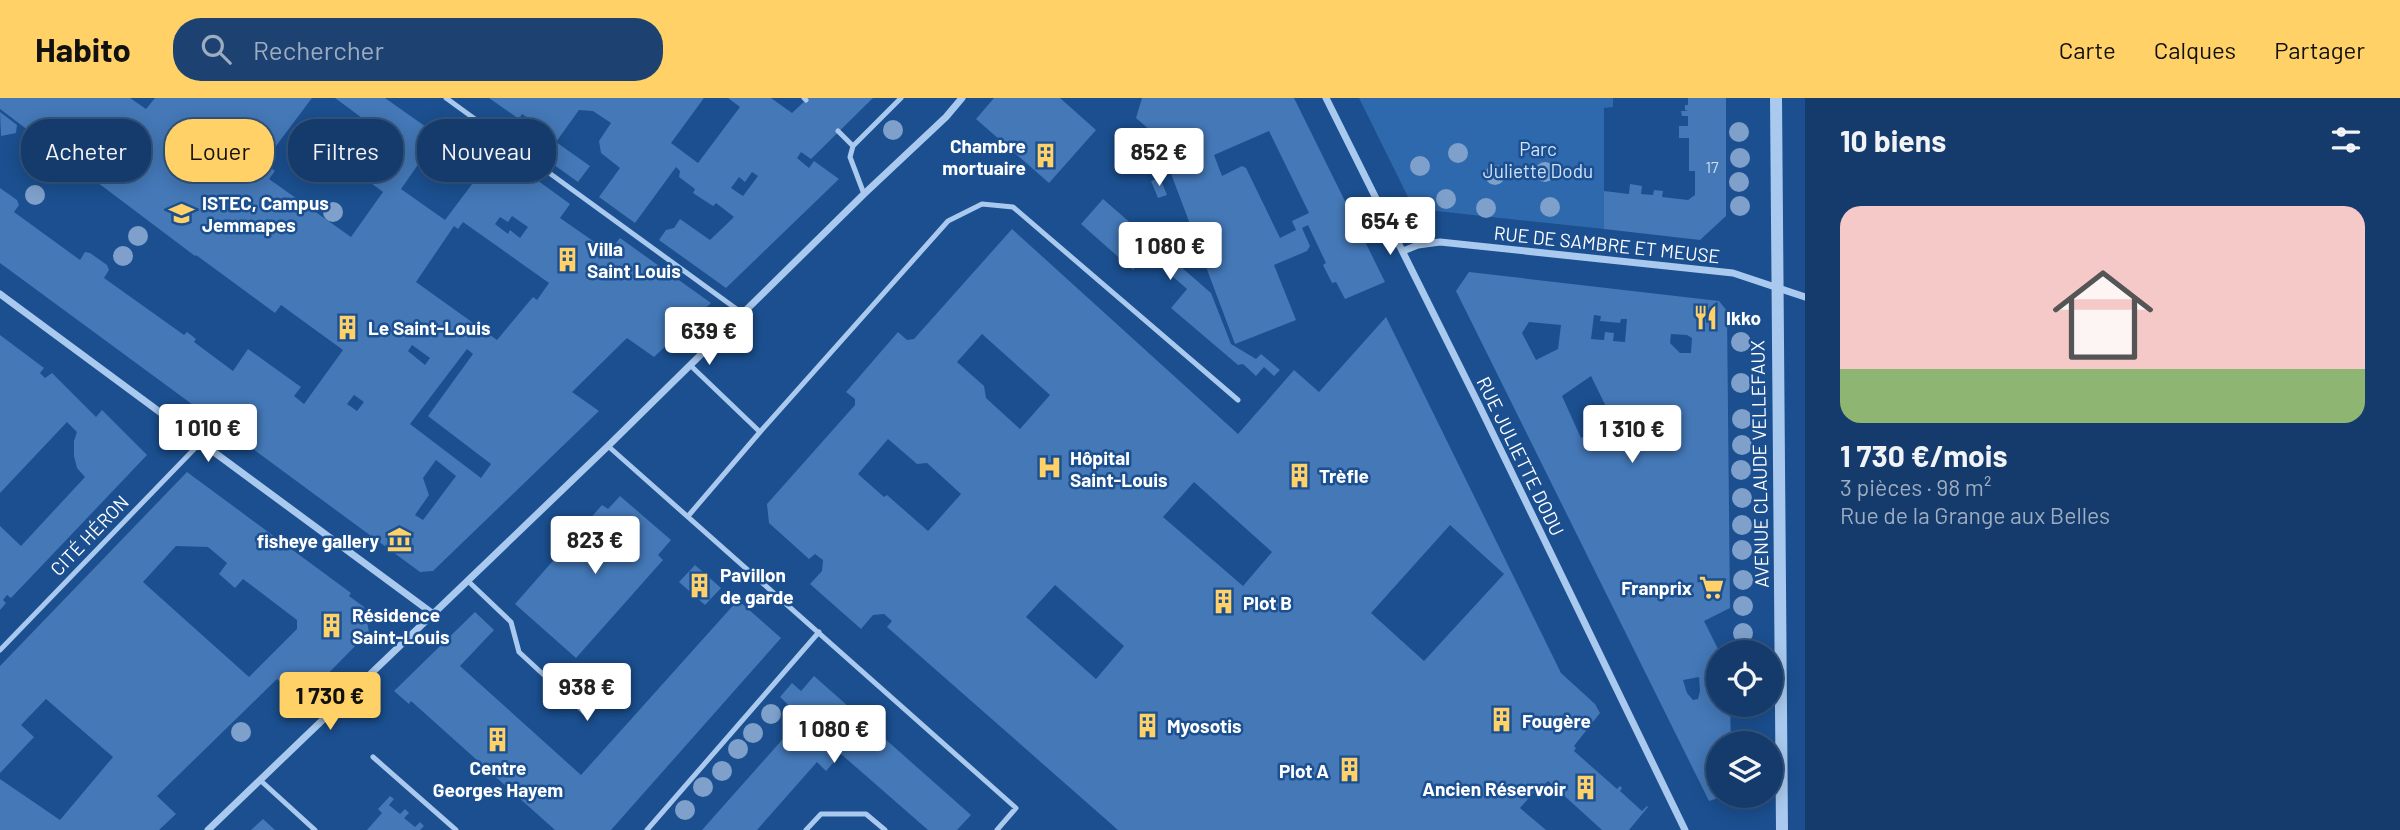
<!DOCTYPE html>
<html lang="fr">
<meta charset="utf-8">
<style>
body{margin:0;font-family:Barlow,sans-serif;background:#1d4271;color:#f1f3f6;height:100vh;display:flex;flex-direction:column;font-size:26px;white-space:nowrap}
*{box-sizing:border-box;margin:0}
p{font-size:23px;color:#9dadc1}
.icon{flex:none;width:38px;height:38px;fill:none;stroke:currentColor;stroke-width:2;stroke-linecap:round;stroke-linejoin:round}
.map{position:relative;flex:1;overflow:hidden}
.drawer{display:flex;flex-direction:column;background:#143b6b;width:595px}
.drawer>*{flex:none}
.top-card{position:absolute;left:21px;top:21px;width:665px;height:63px;display:flex;gap:14px}
.fabs{position:absolute;left:1706px;top:542px;display:grid;gap:14px}
.fabs a{display:grid;place-items:center;width:77px;height:77px;border-radius:50%;background:#143b6b;box-shadow:0 4px 18px #0003,0 0 0 2px #33557e;font-size:35px}
.price{position:absolute;translate:-50% -60px;padding:0 16px;border-radius:7px;background:#fff;color:#222;font-size:23px;line-height:46px;filter:drop-shadow(0 2px 4px #0008)}
.price::after{content:'';position:absolute;left:50%;top:42px;width:21px;height:16px;margin-left:-10px;background:inherit;clip-path:polygon(0 0,100% 0,50% 100%)}
.price.on{background:#ffd166;color:#111}
ul{padding:0;list-style:none}
li{display:grid;align-content:center;gap:14px;height:371px;padding:0 35px}
li+li{border-top:2px solid #33557e}
li span{display:grid;place-items:center;height:217px;border-radius:21px;color:#555}
li>.icon{margin-inline-start:auto}
span .icon{width:126px;height:126px;fill:#fffc;stroke-width:1}
li b{font-size:30px}
h2{display:flex;justify-content:space-between;align-items:center;height:84px;padding:0 35px;font-size:30px}
.tag{padding:0 24px;border-radius:28px;background:#143b6b;box-shadow:0 4px 18px #0003,0 0 0 2px #33557e;font-size:24px;line-height:63px}
.tag.on{background:#ffd166;color:#111}
header{display:flex;align-items:center;gap:42px;box-sizing:border-box;height:98px;padding:0 35px;background:#ffd166;color:#111}
header strong{font-size:33px}
nav{display:flex;gap:38px;margin-inline-start:auto;font-size:24px}
.search{width:490px;height:63px;background:#1d4271;display:flex;align-items:center;gap:18px;box-sizing:border-box;padding:0 24px;border-radius:28px;color:#9dadc1;font-size:26px}
main{display:flex;flex:1;min-height:0}
.map>svg:first-child{display:block}
</style>
<header>
<strong>Habito</strong>
<div class="search"><svg class="icon" aria-label="search" viewBox="0 0 24 24"><circle cx="10" cy="10" r="6"/><path d="M15 15l6 6"/></svg>Rechercher</div>
<nav><a>Carte</a><a>Calques</a><a>Partager</a></nav>
</header>
<main>
<div class="map">
<svg width="1805" height="732" viewBox="0 0 1805 732">
<rect width="100%" height="100%" fill="#1b4f8f"/>
<!-- green -->
<path fill="#2e69ad" d="M 1359,0 L 1613,0 L 1613,9 L 1604,10 L 1604,131 L 1427,112 L 1408,99 Z"/>
<!-- building -->
<path fill="#4478b7" fill-rule="evenodd" d="M 0,0 L 130,0 L 146,11 L 155,0 L 312,0 L 264,64 L 275,73 L 269,81 L 351,139 L 383,94 L 335,58 L 362,20 L 335,0 L 385,0 L 439,38 L 435,44 L 439,46 L 433,54 L 429,51 L 401,91 L 445,122 L 497,53 L 570,106 L 560,120 L 609,154 L 620,140 L 711,205 L 654,259 L 627,240 L 572,294 L 599,313 L 433,473 L 420,474 L 0,165 L 0,90 L 17,102 L 19,107 L 14,114 L 80,162 L 85,154 L 90,155 L 107,167 L 109,172 L 104,180 L 184,237 L 187,234 L 196,241 L 194,244 L 233,273 L 248,251 L 301,289 L 294,298 L 304,306 L 343,252 L 281,207 L 275,215 L 196,157 L 195,158 L 0,11 ZM 512,118 L 528,129 L 520,140 L 510,132 L 508,136 L 495,126 L 500,119 L 508,124 ZM 463,124 L 549,185 L 537,202 L 533,199 L 497,242 L 416,184 L 454,128 L 458,131 ZM 412,247 L 430,260 L 425,267 L 408,253 ZM 467,251 L 473,256 L 428,318 L 491,366 L 481,380 L 410,326 ZM 354,297 L 364,304 L 357,313 L 347,306 ZM 436,362 L 456,378 L 423,422 L 415,417 L 429,397 L 423,380 Z
M 489,0 L 704,0 L 671,45 L 698,65 L 740,9 L 728,0 L 771,0 L 792,15 L 808,0 L 873,0 L 811,61 L 801,54 L 797,60 L 809,70 L 814,63 L 839,81 L 726,190 L 659,142 L 666,132 L 674,130 L 680,121 L 710,142 L 734,119 L 716,105 L 713,108 L 693,95 L 695,91 L 679,79 L 680,73 L 676,69 L 635,125 L 599,99 L 620,70 L 601,55 L 599,43 L 611,25 L 593,13 L 579,12 L 556,44 L 590,68 L 578,84 L 522,44 L 535,25 L 522,16 L 519,21 ZM 752,74 L 758,78 L 743,98 L 731,90 L 739,79 L 745,84 Z
M 994,0 L 1060,0 L 1096,32 L 1049,85 L 976,21 Z
M 1142,0 L 1294,0 L 1385,184 L 1345,201 L 1336,184 L 1332,185 L 1323,167 L 1326,165 L 1308,127 L 1302,130 L 1310,148 L 1307,153 L 1274,167 L 1296,222 L 1235,246 L 1164,57 L 1174,53 L 1136,20 ZM 1269,33 L 1309,115 L 1292,123 L 1296,132 L 1280,140 L 1246,70 L 1242,68 L 1222,78 L 1214,57 Z
M 1688,0 L 1726,0 L 1726,118 L 1700,142 L 1604,131 L 1604,93 L 1629,96 L 1630,86 L 1642,88 L 1641,96 L 1653,97 L 1654,92 L 1663,93 L 1662,99 L 1688,102 L 1695,97 L 1695,73 L 1689,73 L 1689,40 L 1679,40 L 1679,28 L 1688,28 L 1688,18 L 1682,18 L 1681,13 L 1688,13 L 1685,12 L 1685,7 L 1688,7 Z
M 0,14 L 17,27 L 16,35 L 1,38 Z
M 1160,80 L 1167,97 L 1158,100 L 1151,83 Z
M 1103,101 L 1211,195 L 1231,246 L 1256,261 L 1261,256 L 1280,272 L 1274,278 L 1264,269 L 1256,278 L 1243,266 L 1238,267 L 1171,210 L 1187,191 L 1147,156 L 1133,172 L 1081,126 Z
M 1012,131 L 1238,336 L 1294,272 L 1319,294 L 1386,219 L 1561,575 L 1595,606 L 1600,615 L 1574,648 L 1576,650 L 1574,653 L 1617,691 L 1620,688 L 1622,690 L 1620,693 L 1642,713 L 1647,708 L 1648,709 L 1629,732 L 1602,732 L 1548,683 L 1544,687 L 1542,685 L 1520,710 L 1546,732 L 1118,732 L 887,529 L 892,523 L 884,516 L 873,517 L 861,531 L 810,486 L 822,473 L 823,462 L 815,456 L 809,461 L 769,425 L 767,406 L 855,307 L 855,301 L 846,294 L 898,234 L 907,242 L 914,241 ZM 982,236 L 1050,297 L 1020,331 L 986,300 L 984,288 L 957,264 ZM 888,341 L 917,366 L 927,365 L 961,396 L 928,433 L 887,397 L 884,399 L 858,376 ZM 1194,384 L 1272,454 L 1243,488 L 1163,419 ZM 1450,427 L 1504,476 L 1424,563 L 1371,515 ZM 1055,487 L 1124,548 L 1096,581 L 1026,519 Z
M 1469,174 L 1719,203 L 1727,213 L 1730,510 L 1704,523 L 1720,555 L 1718,607 L 1730,607 L 1731,646 L 1718,646 L 1718,700 L 1709,703 L 1456,193 ZM 1594,217 L 1601,218 L 1600,223 L 1620,225 L 1621,221 L 1627,221 L 1625,244 L 1613,243 L 1614,235 L 1605,234 L 1604,242 L 1591,241 ZM 1529,224 L 1561,227 L 1558,251 L 1536,262 L 1522,235 ZM 1671,236 L 1687,237 L 1692,240 L 1691,255 L 1680,255 L 1670,245 ZM 1591,278 L 1615,327 L 1601,330 L 1581,340 L 1562,298 ZM 1699,579 L 1700,593 L 1698,601 L 1693,602 L 1687,595 L 1683,582 Z
M 0,237 L 44,270 L 40,275 L 45,280 L 52,275 L 96,319 L 102,312 L 147,357 L 11,500 L 7,497 L 3,502 L 6,505 L 0,512 L 0,428 L 21,448 L 85,379 L 77,370 L 74,358 L 74,343 L 77,334 L 67,324 L 0,395 Z
M 187,374 L 351,495 L 349,498 L 364,509 L 369,534 L 302,602 L 277,581 L 157,698 L 176,716 L 159,732 L 0,732 L 0,681 L 60,722 L 113,659 L 46,601 L 21,627 L 34,639 L 0,675 L 0,568 ZM 176,448 L 208,449 L 227,465 L 219,476 L 235,490 L 243,481 L 297,522 L 297,531 L 249,579 L 143,484 Z
M 620,398 L 671,442 L 658,457 L 663,462 L 576,560 L 515,506 L 602,407 L 608,411 Z
M 695,467 L 721,490 L 705,507 L 679,484 Z
M 738,502 L 781,540 L 611,732 L 555,732 L 411,603 L 409,606 L 394,593 L 475,514 L 494,532 L 460,568 L 581,677 Z
M 814,578 L 971,717 L 957,732 L 928,732 L 841,656 L 826,673 L 817,664 L 757,732 L 702,732 L 789,634 L 783,629 L 796,614 L 780,599 L 792,585 L 801,593 Z
M 390,698 L 394,701 L 389,707 L 400,716 L 405,711 L 409,715 L 404,720 L 415,729 L 420,724 L 424,728 L 420,732 L 367,732 L 382,715 L 378,711 Z
M 263,721 L 275,732 L 251,732 Z"/>
<g fill="none" stroke-linecap="round" stroke-linejoin="round">
<!-- service -->
<path stroke="#a9c9ee" stroke-width="5" d="M 446,0 L 742,215
M 804,0 L 806,2
M 838,33 L 853,48
M 864,96 L 850,59 L 853,48 L 901,0
M 690,267 L 760,334 L 948,123 L 982,106 L 1013,109 L 1238,302
M 608,348 L 1016,710 L 997,732
M 689,417 L 760,334
M 468,483 L 511,524 L 519,554 L 587,617
M 0,552 L 201,344
M 373,659 L 456,732
M 260,682 L 315,732
M 647,732 L 819,534
M 806,732 L 821,716 L 866,716 L 885,732"/>
<!-- minor -->
<path stroke="#a9c9ee" stroke-width="7" d="M 1326,0 L 1478,305 L 1685,732
M 1403,153 L 1418,147 L 1440,144 L 1733,175 L 1805,199
M 0,196 L 432,515
M 208,732 L 608,348 L 864,96 L 946,19 L 962,0"/>
<!-- tertiary -->
<path stroke="#a9c9ee" stroke-width="12" d="M 1776,0 L 1782,732"/>
</g>
<!-- trees -->
<g fill="#7ea0ca">
<circle cx="893" cy="32" r="10"/>
<circle cx="1739" cy="34" r="10"/>
<circle cx="1458" cy="55" r="10"/>
<circle cx="1740" cy="60" r="10"/>
<circle cx="1420" cy="68" r="10"/>
<circle cx="476" cy="72" r="10"/>
<circle cx="1545" cy="74" r="10"/>
<circle cx="1495" cy="77" r="10"/>
<circle cx="1739" cy="84" r="10"/>
<circle cx="35" cy="97" r="10"/>
<circle cx="1446" cy="101" r="10"/>
<circle cx="1740" cy="108" r="10"/>
<circle cx="1550" cy="109" r="10"/>
<circle cx="1486" cy="110" r="10"/>
<circle cx="333" cy="114" r="10"/>
<circle cx="138" cy="138" r="10"/>
<circle cx="123" cy="158" r="10"/>
<circle cx="1741" cy="244" r="10"/>
<circle cx="1741" cy="285" r="10"/>
<circle cx="1742" cy="321" r="10"/>
<circle cx="1742" cy="347" r="10"/>
<circle cx="1741" cy="372" r="10"/>
<circle cx="1742" cy="400" r="10"/>
<circle cx="1742" cy="427" r="10"/>
<circle cx="1742" cy="452" r="10"/>
<circle cx="1743" cy="482" r="10"/>
<circle cx="1743" cy="508" r="10"/>
<circle cx="1743" cy="535" r="10"/>
<circle cx="771" cy="616" r="10"/>
<circle cx="241" cy="634" r="10"/>
<circle cx="753" cy="635" r="10"/>
<circle cx="738" cy="651" r="10"/>
<circle cx="722" cy="673" r="10"/>
<circle cx="703" cy="689" r="10"/>
<circle cx="685" cy="712" r="10"/>
</g>
<!-- icons -->
<defs>
<symbol id="building-bare" viewBox="-9 -9 18 18"><path d="M-4-6H4V6H1V3H-1V6H-4ZM-2.5-4.3h1.7v1.8h-1.7ZM.8-4.3h1.7v1.8H.8ZM-2.5-1h1.7V.8h-1.7ZM.8-1h1.7V.8H.8Z" fill="#ffd166" stroke="#1b4f8f" stroke-width="2.5" paint-order="stroke"/></symbol>
<symbol id="university-bare" viewBox="-9 -9 18 18"><path d="M0-5L7-2L0 1L-7-2ZM-4 1L0 2.5L4 1V4Q0 6-4 4Z" fill="#ffd166" stroke="#1b4f8f" stroke-width="2.5" paint-order="stroke"/></symbol>
<symbol id="restaurant-bare" viewBox="-9 -9 18 18"><path d="M-5-6h1v4h1v-4h1v4h1v-4h1v5L-1.5 .5V6h-2V.5L-5-1ZM5-6V6H3V1.5H1.5Q1.5-4 5-6Z" fill="#ffd166" stroke="#1b4f8f" stroke-width="2.5" paint-order="stroke"/></symbol>
<symbol id="hospital-bare" viewBox="-9 -9 18 18"><path d="M-5-5h3v3.5h4V-5h3V5h-3V1.5h-4V5h-3Z" fill="#ffd166" stroke="#1b4f8f" stroke-width="2.5" paint-order="stroke"/></symbol>
<symbol id="museum-bare" viewBox="-9 -9 18 18"><path d="M0-6L6-3V-2H-6V-3ZM-5-1h2V3h-2ZM-1-1h2V3h-2ZM3-1h2V3H3ZM-6 4H6V6H-6Z" fill="#ffd166" stroke="#1b4f8f" stroke-width="2.5" paint-order="stroke"/></symbol>
<symbol id="supermarket-bare" viewBox="-9 -9 18 18"><path d="M-6-5.5h2.5l.6 2H6L4.5 2H-2.5L-4.4-4H-6ZM-1.5 3.2a1.3 1.3 0 1 0 .1 0ZM3 3.2a1.3 1.3 0 1 0 .1 0Z" fill="#ffd166" stroke="#1b4f8f" stroke-width="2.5" paint-order="stroke"/></symbol>
</defs>
<g fill-rule="evenodd">
<use href="#building-bare" x="1028" y="40" width="35" height="35"/>
<use href="#university-bare" x="164" y="98" width="35" height="35"/>
<use href="#building-bare" x="550" y="144" width="35" height="35"/>
<use href="#restaurant-bare" x="1688" y="202" width="35" height="35"/>
<use href="#building-bare" x="330" y="212" width="35" height="35"/>
<use href="#hospital-bare" x="1032" y="352" width="35" height="35"/>
<use href="#building-bare" x="1282" y="360" width="35" height="35"/>
<use href="#museum-bare" x="382" y="424" width="35" height="35"/>
<use href="#building-bare" x="682" y="470" width="35" height="35"/>
<use href="#supermarket-bare" x="1694" y="472" width="35" height="35"/>
<use href="#building-bare" x="1206" y="486" width="35" height="35"/>
<use href="#building-bare" x="314" y="510" width="35" height="35"/>
<use href="#building-bare" x="1484" y="604" width="35" height="35"/>
<use href="#building-bare" x="1130" y="610" width="35" height="35"/>
<use href="#building-bare" x="480" y="624" width="35" height="35"/>
<use href="#building-bare" x="1332" y="654" width="35" height="35"/>
<use href="#building-bare" x="1568" y="672" width="35" height="35"/>
</g>
<g text-anchor="middle" dominant-baseline="central" stroke-width="5" stroke-linejoin="round" paint-order="stroke">
<!-- number labels -->
<g font-size="16" fill="#d0dded">
<text x="1712" y="68">17</text>
</g>
<!-- poi labels -->
<g font-size="19" font-weight="bold" fill="#fff" stroke="#1b4f8f" text-anchor="start">
<text x="1026" y="47" text-anchor="end">Chambre<tspan x="1026" dy="22">mortuaire</tspan></text>
<text x="202" y="104">ISTEC, Campus<tspan x="202" dy="22">Jemmapes</tspan></text>
<text x="587" y="150">Villa<tspan x="587" dy="22">Saint Louis</tspan></text>
<text x="1726" y="219">Ikko</text>
<text x="368" y="229">Le Saint-Louis</text>
<text x="1070" y="359">Hôpital<tspan x="1070" dy="22">Saint-Louis</tspan></text>
<text x="1319" y="377">Trèfle</text>
<text x="379" y="442" text-anchor="end">fisheye gallery</text>
<text x="720" y="476">Pavillon<tspan x="720" dy="22">de garde</tspan></text>
<text x="1692" y="489" text-anchor="end">Franprix</text>
<text x="1243" y="504">Plot B</text>
<text x="352" y="516">Résidence<tspan x="352" dy="22">Saint-Louis</tspan></text>
<text x="1522" y="622">Fougère</text>
<text x="1167" y="627">Myosotis</text>
<text x="498" y="669" text-anchor="middle">Centre<tspan x="498" dy="22">Georges Hayem</tspan></text>
<text x="1329" y="672" text-anchor="end">Plot A</text>
<text x="1566" y="690" text-anchor="end">Ancien Réservoir</text>
</g>
<!-- park labels -->
<g font-size="19" fill="#cfe3fa" stroke="#1b4f8f">
<text x="1538" y="50">Parc<tspan x="1538" dy="22">Juliette Dodu</tspan></text>
</g>
<!-- street labels -->
<g font-size="19" fill="#fff" stroke="#1b4f8f">
<text transform="translate(1607 146) rotate(6)">RUE DE SAMBRE ET MEUSE</text>
<text transform="translate(1521 358) rotate(64)">RUE JULIETTE DODU</text>
<text transform="translate(1759 366) rotate(-91)">AVENUE CLAUDE VELLEFAUX</text>
<text transform="translate(89 437) rotate(-46)">CITÉ HÉRON</text>
</g>
</g>
</svg>
<div class="fabs">
<a><svg class="icon" aria-label="locate" viewBox="0 0 24 24"><circle cx="12" cy="12" r="6"/><path d="M12 2v4M12 18v4M2 12h4M18 12h4"/></svg></a>
<a><svg class="icon" aria-label="layers" viewBox="0 0 24 24"><path d="M12 4l9 5-9 5-9-5zM3 14l9 5 9-5"/></svg></a>
</div>
<b class="price" style="left:1159px;top:90px">852 €</b>
<b class="price" style="left:1390px;top:159px">654 €</b>
<b class="price" style="left:1170px;top:184px">1 080 €</b>
<b class="price" style="left:709px;top:269px">639 €</b>
<b class="price" style="left:208px;top:366px">1 010 €</b>
<b class="price" style="left:1632px;top:367px">1 310 €</b>
<b class="price" style="left:595px;top:478px">823 €</b>
<b class="price" style="left:587px;top:625px">938 €</b>
<b class="price on" style="left:330px;top:634px">1 730 €</b>
<b class="price" style="left:834px;top:667px">1 080 €</b>
<div class="top-card">
<a class="tag">Acheter</a>
<a class="tag on">Louer</a>
<a class="tag">Filtres</a>
<a class="tag">Nouveau</a>
</div>
</div>
<section class="drawer">
<h2>10 biens<svg class="icon" aria-label="filters" viewBox="0 0 24 24"><path d="M4 7h16M4 17h16"/><circle cx="9" cy="7" r="2"/><circle cx="15" cy="17" r="2"/></svg></h2>
<ul>
<li><span style="background:linear-gradient(#f6c9c9 75%,#8fb573 0)"><svg class="icon" aria-label="home" viewBox="0 0 24 24"><path d="M3 11l9-7 9 7M6 9v11h12V9"/></svg></span><div><b>1 730 €/mois</b><p>3 pièces · 98 m²</p><p>Rue de la Grange aux Belles</p></div></li>
</ul>
</section>
</main>
